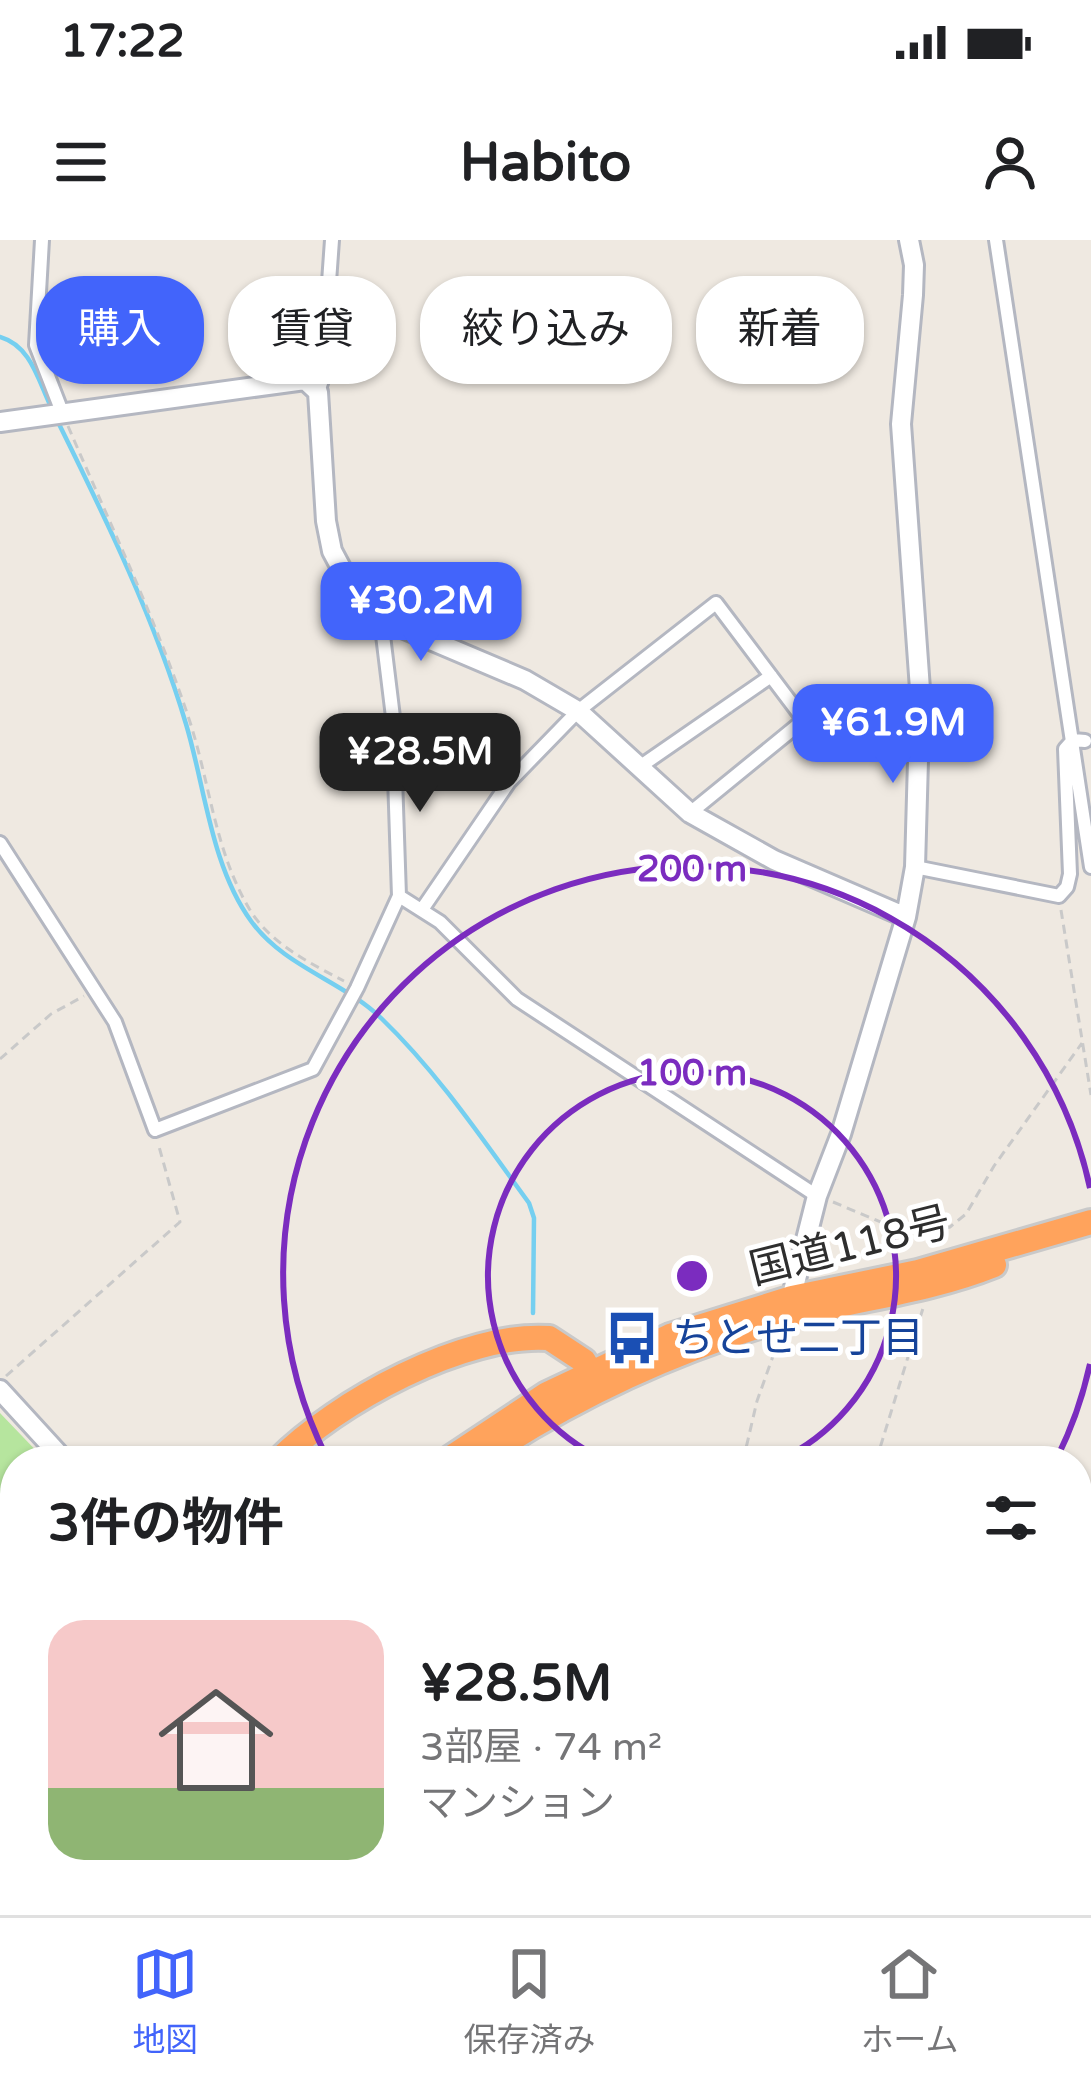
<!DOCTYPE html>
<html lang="ja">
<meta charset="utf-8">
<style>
body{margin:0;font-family:"Varela Round","Noto Sans JP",sans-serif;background:#f6f6f6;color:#202124;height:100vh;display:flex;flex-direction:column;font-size:45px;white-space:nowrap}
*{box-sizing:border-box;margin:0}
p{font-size:39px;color:#757577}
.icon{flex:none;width:66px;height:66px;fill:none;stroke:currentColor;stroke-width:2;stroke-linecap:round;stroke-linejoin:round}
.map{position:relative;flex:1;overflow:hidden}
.drawer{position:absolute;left:0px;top:1206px;width:1092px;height:471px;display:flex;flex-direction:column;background:#fff;border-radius:48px 48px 0 0;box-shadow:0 3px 9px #0004}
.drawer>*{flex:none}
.hud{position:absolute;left:36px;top:36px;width:1020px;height:108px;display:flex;gap:24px}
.price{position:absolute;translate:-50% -102px;padding:0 27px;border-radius:24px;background:#4264fb;color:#fff;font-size:39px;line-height:78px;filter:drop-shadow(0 3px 6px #0008)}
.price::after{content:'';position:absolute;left:50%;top:72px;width:36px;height:27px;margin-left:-18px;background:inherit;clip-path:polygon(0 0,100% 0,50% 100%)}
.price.current{background:#222;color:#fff}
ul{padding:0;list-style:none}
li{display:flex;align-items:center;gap:36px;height:300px;padding:0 48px}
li+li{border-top:3px solid #e0e0e0}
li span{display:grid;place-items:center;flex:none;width:336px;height:240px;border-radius:36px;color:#555}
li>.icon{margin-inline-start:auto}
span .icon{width:144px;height:144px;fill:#fffc;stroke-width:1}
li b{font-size:51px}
h2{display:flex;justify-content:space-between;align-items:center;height:144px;padding:0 48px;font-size:51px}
.chip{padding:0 42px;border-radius:48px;background:#fff;box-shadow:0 3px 9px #0004;font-size:42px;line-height:108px}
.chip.current{background:#4264fb;color:#fff}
.status{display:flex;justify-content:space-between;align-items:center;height:84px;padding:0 60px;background:#fff;direction:ltr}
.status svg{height:33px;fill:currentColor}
header{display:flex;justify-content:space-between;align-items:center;height:156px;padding:0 48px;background:#fff;font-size:54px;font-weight:800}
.tabs{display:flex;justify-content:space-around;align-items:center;height:168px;border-top:3px solid #e0e0e0;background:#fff;font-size:33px;color:#757577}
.tabs a{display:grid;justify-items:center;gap:6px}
.tabs .current{color:#4264fb}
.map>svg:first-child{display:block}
</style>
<div class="status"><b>17:22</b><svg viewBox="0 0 49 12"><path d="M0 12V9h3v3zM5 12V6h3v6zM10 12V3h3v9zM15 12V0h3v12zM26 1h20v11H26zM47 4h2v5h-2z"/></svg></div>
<header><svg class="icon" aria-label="menu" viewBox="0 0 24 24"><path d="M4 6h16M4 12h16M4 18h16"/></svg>Habito<svg class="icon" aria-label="person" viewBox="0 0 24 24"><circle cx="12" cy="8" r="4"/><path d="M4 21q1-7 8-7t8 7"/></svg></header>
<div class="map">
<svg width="1091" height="1675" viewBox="0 0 1091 1675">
<rect width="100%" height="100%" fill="#efe9e1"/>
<!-- green -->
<path fill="#b6e59e" d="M 0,1173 L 46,1221 L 15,1221 L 15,1333 L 0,1309 Z
M 15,1615 L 15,1662 L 215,1662 L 208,1675 L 0,1675 L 0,1640 Z
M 333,1662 L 440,1662 L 452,1675 L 353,1675 Z"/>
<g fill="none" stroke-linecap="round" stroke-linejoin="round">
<!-- stream -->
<path stroke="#75cff0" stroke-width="4.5" d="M 0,97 C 31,106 38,140 51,167
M 58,182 C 106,279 155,380 186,484 C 205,547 211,626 251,681 C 284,727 343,741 382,779 C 438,833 483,900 529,963 L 534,978 L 533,1073
M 543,1209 L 548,1221
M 1014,1675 L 1014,1662"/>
<defs>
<path id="lane" d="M 0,1405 L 5,1409"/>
<path id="street" d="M 42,0 L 36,105 L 62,172
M 996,0 L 1091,627
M 318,152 L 322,140 L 332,0
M 638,528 L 771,436
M 0,603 L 115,782 L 155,890 L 313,829 L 357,748 L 399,656 L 393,477 L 381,379
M 915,627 L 1059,656 L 1067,647 L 1070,634 L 1065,509 L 1073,500 L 1085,501
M 399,656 L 440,682 L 517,759 L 817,956
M 423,668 L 509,542 L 578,471 L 716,363 L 804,480 L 690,573
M 0,1543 L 11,1554
M 1027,1662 L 1028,1675"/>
<path id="secondary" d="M 0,182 L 305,140 L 318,152 L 326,281 L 332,311 L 348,341 L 381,379 L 525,440 L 578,471 L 690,573 L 774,620 L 906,677
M 789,1067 L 817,956 L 841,894 L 906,677 L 915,627 L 920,449 L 901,184 L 913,55 L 914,25 L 909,0
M 0,1150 L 65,1221
M 478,1662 L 490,1675"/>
<path id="highway" d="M 278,1221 C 336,1162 465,1092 549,1098 L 584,1121 L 598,1146
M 446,1221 L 547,1154 L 670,1096 L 792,1058 L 918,1032 L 1091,982
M 477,1221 C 570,1159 671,1111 779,1080 C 850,1059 924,1053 994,1025
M 50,1675 L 59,1662
M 72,1675 L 81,1662"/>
</defs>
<!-- lane casing -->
<use href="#lane" stroke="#b4b7c1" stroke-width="12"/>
<!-- street casing -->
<use href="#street" stroke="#b4b7c1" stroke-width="18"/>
<!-- secondary casing -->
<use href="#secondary" stroke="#b4b7c1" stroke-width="24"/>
<!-- highway casing -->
<use href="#highway" stroke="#c9c9c9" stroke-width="30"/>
<!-- path -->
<path stroke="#c9c9c9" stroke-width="3" stroke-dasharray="9 6" stroke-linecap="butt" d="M 68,186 C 109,282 155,377 188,476 C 210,541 214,610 250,670 C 270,703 311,724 344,741
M 1061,670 L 1091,855
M 0,819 L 51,774 L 84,756
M 833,962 L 914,996 L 950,987 L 966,974 L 994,926 L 1082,803
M 6,1136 L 180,982 L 158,903
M 743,1221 L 757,1161 L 778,1102
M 876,1221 L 924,1065
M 1077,1403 L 1091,1357
M 517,1675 L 531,1662
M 875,1675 L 890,1662"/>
<!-- lane -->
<use href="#lane" stroke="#fff" stroke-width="6"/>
<!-- street -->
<use href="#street" stroke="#fff" stroke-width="12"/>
<!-- secondary -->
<use href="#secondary" stroke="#fff" stroke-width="18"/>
<!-- highway -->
<use href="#highway" stroke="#ffa35c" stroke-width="24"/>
</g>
<!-- distance rings -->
<g fill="none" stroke="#7b2cbf" stroke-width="6">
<path d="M606 1221A204 204 0 1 1 778 1221"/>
<path d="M1090 1124A408 408 0 0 1 1057 1218M327 1218A408 408 0 1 1 1090 948"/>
</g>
<!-- icons -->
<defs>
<symbol id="bus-bare" viewBox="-9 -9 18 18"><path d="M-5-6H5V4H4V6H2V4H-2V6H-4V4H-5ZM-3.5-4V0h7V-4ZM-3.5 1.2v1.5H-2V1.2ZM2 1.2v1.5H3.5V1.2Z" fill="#1a4fb4" stroke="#fff" stroke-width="2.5" paint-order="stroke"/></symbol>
</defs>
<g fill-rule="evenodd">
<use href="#bus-bare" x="594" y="1060" width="76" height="76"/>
</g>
<g text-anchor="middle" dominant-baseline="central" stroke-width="10" stroke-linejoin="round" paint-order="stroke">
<!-- street labels -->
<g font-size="42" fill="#2e2e2e" stroke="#fff">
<text transform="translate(850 1006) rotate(-14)">国道118号</text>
</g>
<!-- transit labels -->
<g font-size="42" fill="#164399" stroke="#fff" text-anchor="start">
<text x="672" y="1098">ちとせ二丁目</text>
</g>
</g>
<circle cx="692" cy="1036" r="18" fill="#7b2cbf" stroke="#fff" stroke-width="6"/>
<g font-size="36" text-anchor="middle" font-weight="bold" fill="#7b2cbf" stroke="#fff" stroke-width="10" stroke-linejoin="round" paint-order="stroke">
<text x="692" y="641">200 m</text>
<text x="692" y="845">100 m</text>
</g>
</svg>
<b class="price" style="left:421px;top:424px">¥30.2M</b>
<b class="price" style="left:893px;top:546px">¥61.9M</b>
<b class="price current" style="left:420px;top:575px">¥28.5M</b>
<div class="hud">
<a class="chip current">購入</a>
<a class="chip">賃貸</a>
<a class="chip">絞り込み</a>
<a class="chip">新着</a>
</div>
<section class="drawer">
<h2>3件の物件<svg class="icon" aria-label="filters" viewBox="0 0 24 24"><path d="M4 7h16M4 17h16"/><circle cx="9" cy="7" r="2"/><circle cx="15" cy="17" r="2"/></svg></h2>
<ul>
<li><span style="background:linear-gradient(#f6c9c9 70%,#8fb573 0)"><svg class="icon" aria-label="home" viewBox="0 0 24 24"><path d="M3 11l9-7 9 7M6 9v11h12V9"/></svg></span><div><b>¥28.5M</b><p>3部屋 · 74 m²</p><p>マンション</p></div></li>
</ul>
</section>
</div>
<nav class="tabs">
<a class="current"><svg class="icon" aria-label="map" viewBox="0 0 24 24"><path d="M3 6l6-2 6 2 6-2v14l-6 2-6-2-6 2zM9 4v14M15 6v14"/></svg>地図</a>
<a><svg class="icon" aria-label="saved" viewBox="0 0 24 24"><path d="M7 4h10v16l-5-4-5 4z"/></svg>保存済み</a>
<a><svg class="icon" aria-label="home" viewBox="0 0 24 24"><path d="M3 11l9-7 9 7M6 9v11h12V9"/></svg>ホーム</a>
</nav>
